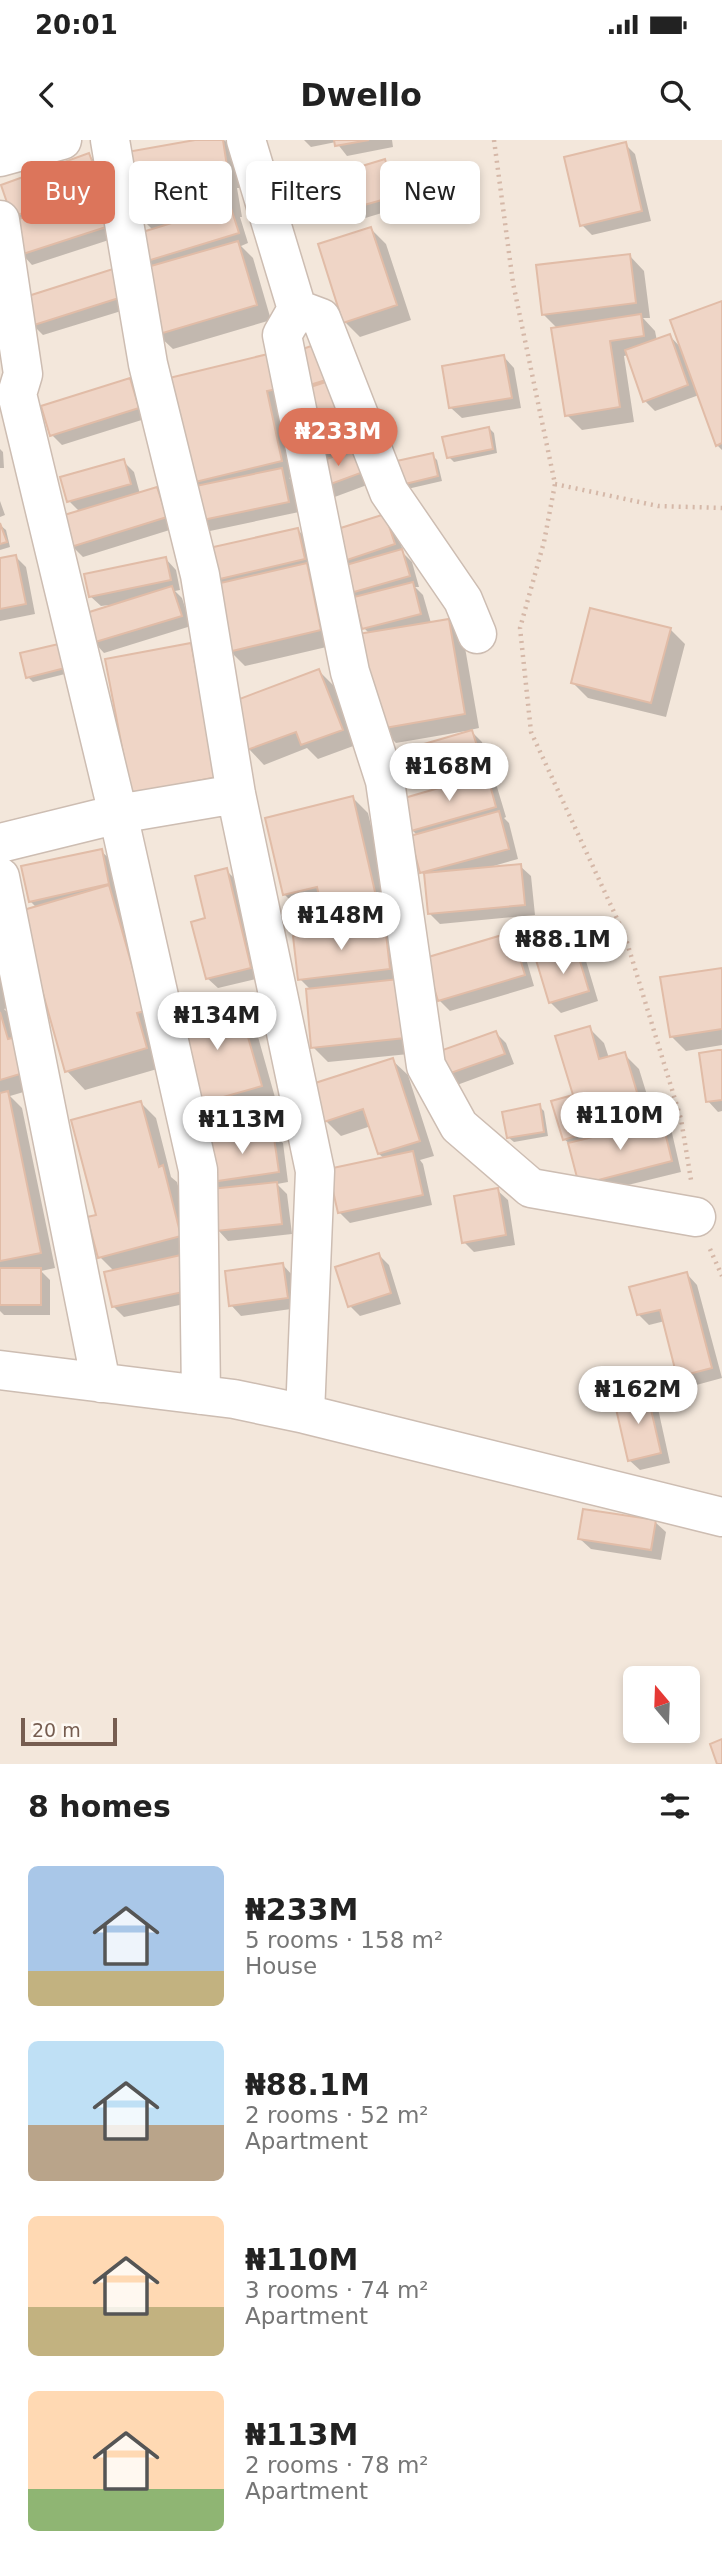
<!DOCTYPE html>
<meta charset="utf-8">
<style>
body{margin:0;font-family:"DejaVu Sans",sans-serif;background:#f6f6f6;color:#222;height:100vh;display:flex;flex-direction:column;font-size:26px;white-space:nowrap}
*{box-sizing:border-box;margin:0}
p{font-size:23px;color:#767676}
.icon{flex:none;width:38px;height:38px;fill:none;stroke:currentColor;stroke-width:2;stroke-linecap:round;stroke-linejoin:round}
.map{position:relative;height:1624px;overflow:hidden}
.side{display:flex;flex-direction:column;background:#fff;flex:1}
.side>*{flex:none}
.guide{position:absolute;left:21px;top:21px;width:681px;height:63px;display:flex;gap:14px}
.needle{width:46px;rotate:341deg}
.fabs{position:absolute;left:623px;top:1526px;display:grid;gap:14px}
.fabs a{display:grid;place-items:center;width:77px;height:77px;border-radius:10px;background:#fff;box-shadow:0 4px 10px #0003;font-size:35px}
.scale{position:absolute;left:21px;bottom:18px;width:96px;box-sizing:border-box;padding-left:7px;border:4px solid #765d50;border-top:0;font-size:19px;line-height:24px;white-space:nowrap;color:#765d50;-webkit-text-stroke:5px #fef9f3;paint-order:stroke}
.price{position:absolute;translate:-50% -60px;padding:0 16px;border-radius:24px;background:#fff;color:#222;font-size:23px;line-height:46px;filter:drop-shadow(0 2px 4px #0008)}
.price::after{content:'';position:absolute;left:50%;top:42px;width:21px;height:16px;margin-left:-10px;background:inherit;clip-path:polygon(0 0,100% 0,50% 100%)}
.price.current{background:#dc755b;color:#fff}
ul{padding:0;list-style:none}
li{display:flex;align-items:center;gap:21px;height:175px;padding:0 28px}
li span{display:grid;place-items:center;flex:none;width:196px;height:140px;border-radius:10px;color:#555}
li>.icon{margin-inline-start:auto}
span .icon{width:84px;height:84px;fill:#fffc;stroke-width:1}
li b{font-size:30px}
h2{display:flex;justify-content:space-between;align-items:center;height:84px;padding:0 28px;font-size:30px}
.tag{padding:0 24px;border-radius:10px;background:#fff;box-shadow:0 4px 10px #0003;font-size:24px;line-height:63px}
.tag.current{background:#dc755b;color:#fff}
.status{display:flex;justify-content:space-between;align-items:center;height:49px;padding:0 35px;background:#fff;direction:ltr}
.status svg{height:19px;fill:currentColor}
header{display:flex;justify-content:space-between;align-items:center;height:91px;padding:0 28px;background:#fff;font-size:32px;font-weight:700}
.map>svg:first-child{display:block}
</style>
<div class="status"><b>20:01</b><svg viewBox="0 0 49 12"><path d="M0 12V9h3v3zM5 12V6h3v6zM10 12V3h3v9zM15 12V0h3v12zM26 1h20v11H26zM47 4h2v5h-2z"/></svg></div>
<header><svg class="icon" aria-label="back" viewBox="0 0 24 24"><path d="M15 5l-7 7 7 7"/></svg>Dwello<svg class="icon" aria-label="search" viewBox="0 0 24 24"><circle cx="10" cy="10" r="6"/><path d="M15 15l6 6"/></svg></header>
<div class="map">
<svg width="722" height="1624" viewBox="0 0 722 1624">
<rect width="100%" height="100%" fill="#fcf5ec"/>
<!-- residential -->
<path fill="#f3e7db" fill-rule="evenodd" d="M 0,0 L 722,0 L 722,1624 L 0,1624 ZM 635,1538 L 688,1538 L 688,1591 L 635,1591 Z"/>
<!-- shadow -->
<path fill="#0003" d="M 206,0 L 224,0 L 237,12 L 242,48 L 237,48 L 242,77 L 240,77 L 248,103 L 241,106 L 253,118 L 271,180 L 173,209 L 157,194 L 146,121 L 154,91 L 139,76 Z
M 304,0 L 392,0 L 393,7 L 347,16 L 336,2 L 311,7 Z
M 625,4 L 635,14 L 651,81 L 592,95 L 582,85 Z
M 89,15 L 99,26 L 110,56 L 99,60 L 106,67 L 115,98 L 32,125 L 22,114 L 13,76 Z
M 384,21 L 395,32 L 405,66 L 362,79 L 351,68 Z
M 371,89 L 386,104 L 411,180 L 360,197 L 345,182 Z
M 629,115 L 644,131 L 650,178 L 643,178 L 655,191 L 657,201 L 670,196 L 682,209 L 722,163 L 722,310 L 717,305 L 699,255 L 655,271 L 645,261 L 629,215 L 624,216 L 634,282 L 582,290 L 567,275 L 558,189 L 543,174 Z
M 113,131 L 131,168 L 43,195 L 33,185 Z
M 313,207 L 375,342 L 332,358 L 306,282 Z
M 268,216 L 296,336 L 289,338 L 292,340 L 299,372 L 210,391 L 199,381 L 193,348 Z
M 504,217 L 514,228 L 521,268 L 462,278 L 451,268 Z
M 129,240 L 140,250 L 148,278 L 62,305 L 52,295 Z
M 489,288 L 494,293 L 497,313 L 454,322 L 449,317 Z
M 0,309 L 3,312 L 4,328 L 0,328 Z
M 432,315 L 437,320 L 442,341 L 403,350 L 398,345 Z
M 123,321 L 134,332 L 140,354 L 157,349 L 167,359 L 176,388 L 83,417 L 72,406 L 80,372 L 69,361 Z
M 0,361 L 5,375 L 0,377 Z
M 385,376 L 395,386 L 404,414 L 412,422 L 419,447 L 415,447 L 423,455 L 431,483 L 448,480 L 463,496 L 479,588 L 470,590 L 482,602 L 486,616 L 417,637 L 407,626 L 466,593 L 466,591 L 396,603 L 381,588 L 370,494 L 364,488 L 357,462 L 349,453 L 340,422 Z
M 0,385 L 6,390 L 10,407 L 0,410 Z
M 297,389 L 308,400 L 335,505 L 245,526 L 230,511 L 209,441 Z
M 16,417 L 26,427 L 35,474 L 0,481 L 0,420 Z
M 166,419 L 176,430 L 180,450 L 175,451 L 182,458 L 191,486 L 104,513 L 94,502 L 110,467 L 109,465 L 101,466 L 90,456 Z
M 670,489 L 685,504 L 666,577 L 588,558 L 573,543 Z
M 62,505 L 73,532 L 33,542 L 28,537 Z
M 319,531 L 334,546 L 356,605 L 318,619 L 307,608 L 264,625 L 249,609 L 232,564 Z
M 487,636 L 497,647 L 506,677 L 504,678 L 509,683 L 518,719 L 490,727 L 491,729 L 520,726 L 531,736 L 535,775 L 440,784 L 430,774 L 426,736 L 422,733 L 412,697 L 417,695 L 413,691 Z
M 353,658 L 368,673 L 396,792 L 419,913 L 328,922 L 313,907 L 311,850 L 300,839 L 333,793 L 329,790 L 323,764 L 299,769 L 284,754 Z
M 101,711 L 112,721 L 119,754 L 116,755 L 127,766 L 164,927 L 85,950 L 67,931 L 37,768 L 30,761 Z
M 226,730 L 237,741 L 260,838 L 218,848 L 207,838 L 207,779 Z
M 0,786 L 26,863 L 4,869 L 10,875 L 44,946 L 10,956 L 22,968 L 55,1128 L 41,1131 L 50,1140 L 50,1175 L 4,1175 L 0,1171 L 0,1130 L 2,1130 L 0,1127 Z
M 511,794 L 522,805 L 534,846 L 450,871 L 439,860 Z
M 575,810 L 586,821 L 598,861 L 561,873 L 550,862 Z
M 722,830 L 722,905 L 686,911 L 671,896 Z
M 238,864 L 253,879 L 276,961 L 218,978 L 203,963 Z
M 589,888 L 604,903 L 609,918 L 624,914 L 639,929 L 656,984 L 662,982 L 672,993 L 681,1032 L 591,1054 L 571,1005 L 564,999 Z
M 496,893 L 506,903 L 514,924 L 457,945 L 439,913 Z
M 722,911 L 722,971 L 718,972 L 708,961 Z
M 392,920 L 408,935 L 434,1016 L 420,1020 L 423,1024 L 432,1065 L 350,1083 L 339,1072 L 385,1019 L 379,1014 L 371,986 L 341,996 L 326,981 Z
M 141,963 L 156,978 L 171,1037 L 177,1042 L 195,1111 L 179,1115 L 191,1127 L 198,1161 L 124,1177 L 113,1166 L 114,1131 L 100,1117 L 98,1077 Z
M 539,966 L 544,971 L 548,996 L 514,1002 L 509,998 Z
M 272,993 L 283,1003 L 288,1042 L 277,1044 L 287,1054 L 292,1094 L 228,1101 L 218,1090 L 221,1050 L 213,1041 Z
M 497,1050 L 508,1060 L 515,1105 L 474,1112 L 464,1102 Z
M 379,1115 L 389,1125 L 401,1164 L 360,1176 L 350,1166 Z
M 283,1125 L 293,1136 L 298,1168 L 241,1176 L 231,1165 Z
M 687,1134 L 697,1145 L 722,1238 L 689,1247 L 679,1236 L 665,1181 L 649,1185 L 638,1174 Z
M 646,1254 L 657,1264 L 670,1323 L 640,1330 L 629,1320 Z
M 655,1382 L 666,1392 L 661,1420 L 591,1409 L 580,1399 Z"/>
<!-- building -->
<path fill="#efd5c6" stroke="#e1bca7" stroke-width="2" d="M 195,0 L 223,0 L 228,33 L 223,34 L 228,62 L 138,77 L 127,12 Z
M 334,0 L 369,0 L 335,6 Z
M 626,2 L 642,71 L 580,86 L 564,17 Z
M 89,13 L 101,45 L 12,77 L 1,45 Z
M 385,19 L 396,56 L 350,69 L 339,33 Z
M 96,54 L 106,87 L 20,115 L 9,82 Z
M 230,65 L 239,93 L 144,122 L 136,94 Z
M 371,87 L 397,165 L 343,183 L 318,104 Z
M 238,101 L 257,165 L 156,195 L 137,130 Z
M 630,114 L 636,163 L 542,175 L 536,125 Z
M 113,129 L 122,157 L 31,186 L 22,158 Z
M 722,161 L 722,303 L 716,306 L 670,180 Z
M 641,174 L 644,196 L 610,201 L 620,267 L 565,276 L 551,188 Z
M 670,194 L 688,245 L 643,262 L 625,210 Z
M 314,205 L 326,240 L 300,248 L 288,214 Z
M 268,214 L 277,249 L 267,251 L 282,321 L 187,344 L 161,240 Z
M 504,215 L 512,258 L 449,268 L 442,226 Z
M 130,238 L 139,268 L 50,296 L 41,266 Z
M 332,240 L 341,272 L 305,283 L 295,252 Z
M 341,274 L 350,305 L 312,316 L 303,286 Z
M 489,287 L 493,309 L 447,318 L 442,297 Z
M 356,308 L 366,331 L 320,348 L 311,325 Z
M 433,313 L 438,336 L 397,346 L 392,322 Z
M 124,319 L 131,344 L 67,362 L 60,337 Z
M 282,328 L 289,362 L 198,381 L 191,347 Z
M 157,347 L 167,377 L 71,407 L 61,376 Z
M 385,374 L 395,404 L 338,423 L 328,392 Z
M 0,383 L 7,402 L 0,404 Z
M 298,388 L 305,419 L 207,442 L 200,410 Z
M 402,409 L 410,436 L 347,454 L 339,427 Z
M 16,415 L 26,464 L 0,469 L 0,418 Z
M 166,417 L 171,440 L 89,457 L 84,434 Z
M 307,423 L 321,490 L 228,512 L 212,445 Z
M 413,442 L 421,474 L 362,489 L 354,457 Z
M 172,446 L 182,476 L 92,503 L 83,474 Z
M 590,468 L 671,488 L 651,563 L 571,543 Z
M 449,479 L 465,574 L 379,589 L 358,494 Z
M 63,503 L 69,527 L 26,538 L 20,513 Z
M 191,503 L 217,637 L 131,654 L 105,519 Z
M 319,529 L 343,590 L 301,605 L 296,592 L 247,610 L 229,563 Z
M 472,590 L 477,606 L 405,627 L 400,611 Z
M 487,634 L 496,667 L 411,691 L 401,659 Z
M 353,656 L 381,778 L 327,791 L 317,747 L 283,755 L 265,678 Z
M 499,671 L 509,709 L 420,733 L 410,696 Z
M 102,709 L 109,744 L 29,762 L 21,726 Z
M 521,724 L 525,765 L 428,774 L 424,733 Z
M 227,728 L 251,828 L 206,839 L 191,782 L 205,778 L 195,736 Z
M 109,745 L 145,871 L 137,873 L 147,908 L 65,932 L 20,771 Z
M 385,785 L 390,829 L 298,840 L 293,796 Z
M 512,792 L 525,835 L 438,861 L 425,818 Z
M 576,808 L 589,851 L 549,863 L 536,820 Z
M 722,828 L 722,889 L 670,897 L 660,837 Z
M 399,839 L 405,898 L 311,908 L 306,849 Z
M 238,862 L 262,946 L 202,963 L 169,881 Z
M 0,872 L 8,899 L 20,896 L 30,931 L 0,940 Z
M 590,886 L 599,919 L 625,912 L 644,976 L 563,1000 L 551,961 L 573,955 L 555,896 Z
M 496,891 L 505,914 L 445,935 L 437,912 Z
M 718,910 L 722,910 L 722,960 L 706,962 L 699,913 Z
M 393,918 L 420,1001 L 378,1014 L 363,969 L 324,982 L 312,944 Z
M 8,951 L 41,1113 L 0,1121 L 0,953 Z
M 141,961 L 159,1027 L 163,1025 L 181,1096 L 98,1118 L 87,1077 L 96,1075 L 71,980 Z
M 540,964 L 544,992 L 507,998 L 502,972 Z
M 662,980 L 672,1021 L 579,1045 L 568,1003 Z
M 273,991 L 279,1032 L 211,1042 L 205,1001 Z
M 413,1011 L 423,1055 L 338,1073 L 328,1029 Z
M 277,1042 L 282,1084 L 216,1091 L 211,1049 Z
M 498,1048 L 506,1095 L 462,1103 L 454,1056 Z
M 379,1113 L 391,1153 L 348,1167 L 335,1127 Z
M 181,1115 L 188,1151 L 112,1167 L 104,1132 Z
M 283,1123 L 288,1158 L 229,1166 L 225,1131 Z
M 0,1128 L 41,1128 L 41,1165 L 0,1165 Z
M 687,1132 L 712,1228 L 677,1237 L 660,1170 L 637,1175 L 629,1147 Z
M 647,1252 L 661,1313 L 628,1321 L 614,1260 Z
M 583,1369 L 656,1380 L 651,1410 L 578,1399 Z
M 722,1599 L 722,1624 L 717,1624 L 710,1604 Z"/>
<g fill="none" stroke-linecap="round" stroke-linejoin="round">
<defs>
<path id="minor" d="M 110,0 L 148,224 L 200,435 L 236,654 L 315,1031 L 305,1274
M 246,0 L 297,169 L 321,178 L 389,352 L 463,460 L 477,494
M 0,17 L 62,0
M 0,80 L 23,234 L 17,254 L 118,674 L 198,1030 L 201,1255
M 297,169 L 282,195 L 350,532 L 385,641 L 426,926 L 459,986 L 531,1048 L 696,1077
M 0,703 L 118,674 L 236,654
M 0,737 L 101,1243
M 0,1230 L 234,1259 L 305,1274 L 722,1377"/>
</defs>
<!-- minor casing -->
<use href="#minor" stroke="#cdbdb2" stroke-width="41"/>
<!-- path -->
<path stroke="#d5b8a8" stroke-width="4.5" stroke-dasharray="2 5" stroke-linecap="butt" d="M 494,0 L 513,143 L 555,344 L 544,402 L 520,488 L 531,592 L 625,796 L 681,979 L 691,1040
M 555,344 L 658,366 L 722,368
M 710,1109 L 722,1136"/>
<!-- minor -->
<use href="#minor" stroke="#fff" stroke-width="38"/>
</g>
</svg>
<div class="fabs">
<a><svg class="needle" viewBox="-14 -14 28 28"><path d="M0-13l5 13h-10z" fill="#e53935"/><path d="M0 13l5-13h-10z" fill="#767676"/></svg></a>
</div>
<div class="scale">20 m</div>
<b class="price current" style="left:338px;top:328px">₦233M</b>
<b class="price" style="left:449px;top:663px">₦168M</b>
<b class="price" style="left:341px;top:812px">₦148M</b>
<b class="price" style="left:563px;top:836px">₦88.1M</b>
<b class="price" style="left:217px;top:912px">₦134M</b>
<b class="price" style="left:620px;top:1012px">₦110M</b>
<b class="price" style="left:242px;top:1016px">₦113M</b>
<b class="price" style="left:638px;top:1286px">₦162M</b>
<div class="guide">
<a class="tag current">Buy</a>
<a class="tag">Rent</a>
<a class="tag">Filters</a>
<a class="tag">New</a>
</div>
</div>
<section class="side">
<h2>8 homes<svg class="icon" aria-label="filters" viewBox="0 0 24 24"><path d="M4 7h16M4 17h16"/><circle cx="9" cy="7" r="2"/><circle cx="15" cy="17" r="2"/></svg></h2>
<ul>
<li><span style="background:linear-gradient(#a9c7e8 75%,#c2b280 0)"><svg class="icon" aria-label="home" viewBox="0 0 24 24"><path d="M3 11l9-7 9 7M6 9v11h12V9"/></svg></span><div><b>₦233M</b><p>5 rooms · 158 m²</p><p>House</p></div></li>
<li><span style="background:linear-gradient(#bfe0f5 60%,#b9a48a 0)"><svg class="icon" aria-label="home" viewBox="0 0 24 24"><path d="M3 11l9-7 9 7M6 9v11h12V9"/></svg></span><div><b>₦88.1M</b><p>2 rooms · 52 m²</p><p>Apartment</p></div></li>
<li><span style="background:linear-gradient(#ffd9b3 65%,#c2b280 0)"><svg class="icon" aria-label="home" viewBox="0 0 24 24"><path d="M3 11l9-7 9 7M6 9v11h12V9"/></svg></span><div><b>₦110M</b><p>3 rooms · 74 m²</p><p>Apartment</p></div></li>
<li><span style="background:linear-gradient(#ffd9b3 70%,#8fb573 0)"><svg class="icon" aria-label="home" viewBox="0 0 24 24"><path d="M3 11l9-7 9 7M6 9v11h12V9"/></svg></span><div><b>₦113M</b><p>2 rooms · 78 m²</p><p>Apartment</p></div></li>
</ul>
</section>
